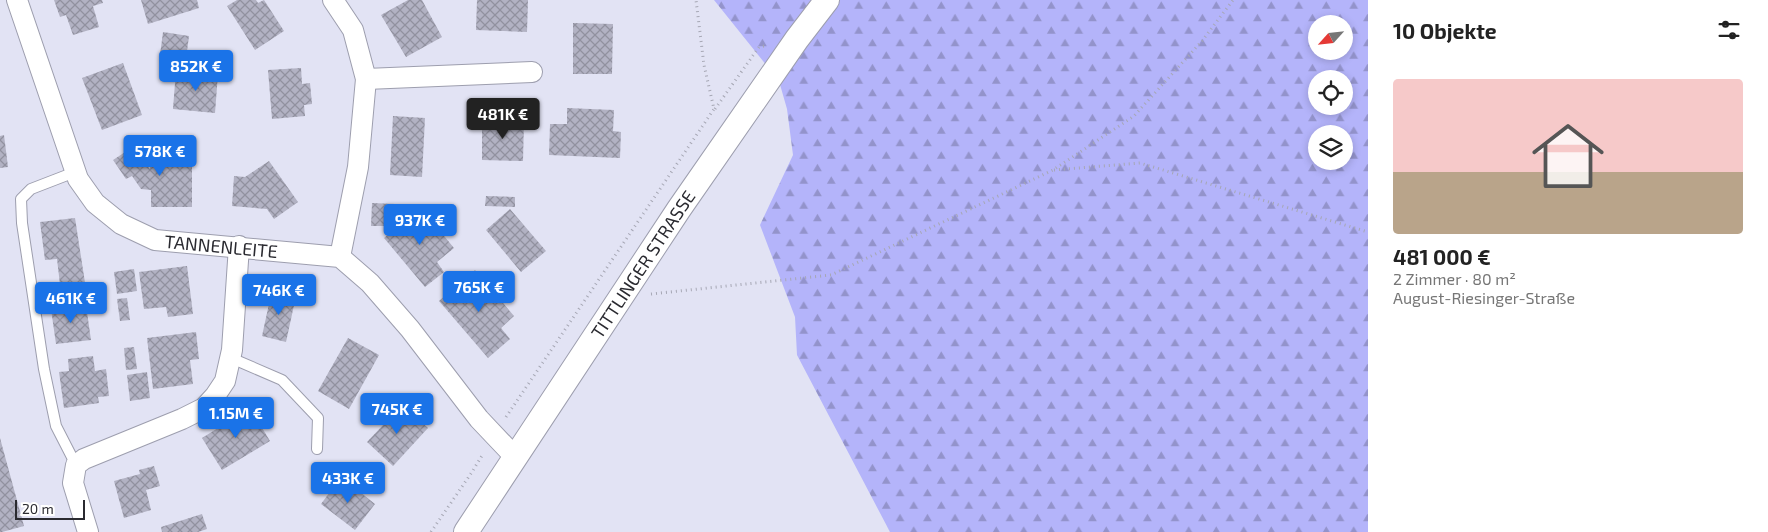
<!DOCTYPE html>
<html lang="de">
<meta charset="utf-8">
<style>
body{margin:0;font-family:"Exo 2",sans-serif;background:#f6f6f6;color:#222;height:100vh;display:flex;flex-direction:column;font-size:19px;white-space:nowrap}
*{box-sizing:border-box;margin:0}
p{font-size:16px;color:#767676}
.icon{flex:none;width:28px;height:28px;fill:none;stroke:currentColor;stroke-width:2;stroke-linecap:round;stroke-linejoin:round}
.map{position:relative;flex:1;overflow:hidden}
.sheet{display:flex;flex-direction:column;background:#fff;width:400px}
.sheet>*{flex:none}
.needle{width:32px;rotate:243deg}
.controls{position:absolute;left:1308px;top:15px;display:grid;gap:10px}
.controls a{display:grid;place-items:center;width:45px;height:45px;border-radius:50%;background:#fff;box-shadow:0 2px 8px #0003;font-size:25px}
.scale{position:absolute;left:15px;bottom:12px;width:70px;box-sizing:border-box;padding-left:5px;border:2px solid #2a2a30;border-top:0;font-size:14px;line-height:18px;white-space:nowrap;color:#2a2a30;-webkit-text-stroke:4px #fff;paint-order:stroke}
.price{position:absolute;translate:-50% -42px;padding:0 11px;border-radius:5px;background:#1a73e8;color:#fff;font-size:16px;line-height:32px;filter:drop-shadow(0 1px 2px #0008)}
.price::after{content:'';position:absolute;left:50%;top:30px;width:15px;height:11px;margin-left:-8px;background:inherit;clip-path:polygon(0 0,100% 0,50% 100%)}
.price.selected{background:#222;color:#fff}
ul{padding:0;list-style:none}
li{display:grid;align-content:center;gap:10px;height:265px;padding:0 25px}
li+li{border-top:1px solid #e0e0e0}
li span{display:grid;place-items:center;height:155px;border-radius:5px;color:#555}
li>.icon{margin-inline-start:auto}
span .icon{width:90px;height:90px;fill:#fffc;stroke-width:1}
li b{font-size:21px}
h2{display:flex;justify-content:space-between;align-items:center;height:60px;padding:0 25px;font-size:21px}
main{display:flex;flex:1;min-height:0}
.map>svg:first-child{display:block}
</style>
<main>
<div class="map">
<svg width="1368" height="532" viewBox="0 0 1368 532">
<defs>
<pattern id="forest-firs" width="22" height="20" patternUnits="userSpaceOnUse" patternTransform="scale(1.25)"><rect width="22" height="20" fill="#b4b4fa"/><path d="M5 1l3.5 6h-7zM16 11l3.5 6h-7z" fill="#9393cb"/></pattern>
<pattern id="building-cross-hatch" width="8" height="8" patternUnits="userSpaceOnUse" patternTransform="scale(1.25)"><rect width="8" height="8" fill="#b2b2c3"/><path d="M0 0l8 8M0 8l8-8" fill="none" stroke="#91919f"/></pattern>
</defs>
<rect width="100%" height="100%" fill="#e2e3f4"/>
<!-- forest -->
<path fill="url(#forest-firs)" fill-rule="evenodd" d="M 714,0 L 1368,0 L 1368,532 L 890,532 L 797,355 L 795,317 L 760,225 L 793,155 L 787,109 L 779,81 ZM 1316,24 L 1344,24 L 1344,51 L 1316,51 ZM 1316,79 L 1344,79 L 1344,106 L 1316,106 ZM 1316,134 L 1344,134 L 1344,161 L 1316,161 Z"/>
<!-- building -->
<path fill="url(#building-cross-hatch)" d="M 54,0 L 102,0 L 103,3 L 93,6 L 99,27 L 73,35 L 66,15 L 60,17 Z
M 141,0 L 197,0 L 199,8 L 148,24 Z
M 237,0 L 256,0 L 258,3 L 264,0 L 284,31 L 255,50 L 227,6 Z
M 408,0 L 422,0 L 442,37 L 406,57 L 381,15 Z
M 477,0 L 528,0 L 527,32 L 476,30 Z
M 573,23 L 613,24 L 612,74 L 573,74 Z
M 163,32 L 189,36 L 186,59 L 160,55 Z
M 123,63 L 142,115 L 102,130 L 82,78 Z
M 301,68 L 302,84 L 310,83 L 312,104 L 304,105 L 305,116 L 272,119 L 268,70 Z
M 176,70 L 218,74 L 215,113 L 173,109 Z
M 567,108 L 614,110 L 613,131 L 621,132 L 620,158 L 549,155 L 550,124 L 567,124 Z
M 393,116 L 425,118 L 422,177 L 390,175 Z
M 482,120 L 524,121 L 523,161 L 482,160 Z
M 4,135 L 8,167 L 0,168 L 0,136 Z
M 139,143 L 149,159 L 145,163 L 150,169 L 150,156 L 192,156 L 192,207 L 151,207 L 151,190 L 141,189 L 132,176 L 126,179 L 113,160 Z
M 269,161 L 298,202 L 274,219 L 267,209 L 232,206 L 234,176 L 245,177 Z
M 486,196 L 515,197 L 515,207 L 485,206 Z
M 372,203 L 395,204 L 395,226 L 371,226 Z
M 421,208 L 454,248 L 437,262 L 444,272 L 425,287 L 384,238 Z
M 510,209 L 546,251 L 521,272 L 486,230 Z
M 75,218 L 86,289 L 61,293 L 57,259 L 45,260 L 40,222 Z
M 187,266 L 193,314 L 168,317 L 166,307 L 144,309 L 139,272 Z
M 134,269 L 137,291 L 117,294 L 114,272 Z
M 475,270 L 514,316 L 501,328 L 510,339 L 488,358 L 439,301 Z
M 272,290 L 296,296 L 286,342 L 262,336 Z
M 127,298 L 130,320 L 120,321 L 117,299 Z
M 86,305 L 91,340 L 56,344 L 51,309 Z
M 196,332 L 199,359 L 190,360 L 193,384 L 153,389 L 147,338 Z
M 348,338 L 379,355 L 349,409 L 318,391 Z
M 134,347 L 137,369 L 126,370 L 124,348 Z
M 93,356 L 95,371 L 106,369 L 109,396 L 98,397 L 99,403 L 64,408 L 59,372 L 69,371 L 68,359 Z
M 147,372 L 150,398 L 130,401 L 127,375 Z
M 402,405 L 428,428 L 393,466 L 367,442 Z
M 250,408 L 270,441 L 222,470 L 202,438 Z
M 0,438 L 24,526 L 2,532 L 0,532 Z
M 154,466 L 160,486 L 146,490 L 151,510 L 124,518 L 114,481 L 140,474 L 139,470 Z
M 341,477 L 375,504 L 355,530 L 321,504 Z
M 202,514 L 207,529 L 198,532 L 162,532 L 161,527 Z"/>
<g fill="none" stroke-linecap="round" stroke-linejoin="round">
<defs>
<path id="service" d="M 75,172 L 31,189 L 21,199 L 22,223 L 44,369 L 56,426 L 76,465
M 231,358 L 282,380 L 318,418 L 317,449"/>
<g id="minor">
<path id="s1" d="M 17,0 L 78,179 L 95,203 L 121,224 L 155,240 L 340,257 L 370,283 L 410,329 L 479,419 L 516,458"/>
<path d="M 333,0 L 353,30 L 366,79 L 358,167 L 340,257"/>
<path d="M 366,79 L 532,72"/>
<path d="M 88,532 L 73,483 L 76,465 L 84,459 L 182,419 L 204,408 L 215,396 L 225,381 L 232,350 L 239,246"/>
</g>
<g id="tertiary">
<path id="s2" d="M 466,532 L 679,209 L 797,39 L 827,0"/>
</g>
</defs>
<!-- service casing -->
<use href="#service" stroke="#9d9eae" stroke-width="12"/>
<!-- minor casing -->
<use href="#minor" stroke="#9d9eae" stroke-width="22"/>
<!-- tertiary casing -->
<use href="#tertiary" stroke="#9d9eae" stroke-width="26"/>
<!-- path -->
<path stroke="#a6a7b4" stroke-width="3" stroke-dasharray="1 4" stroke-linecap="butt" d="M 715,109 L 759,47 L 764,46
M 1054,170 L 1140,163 L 1368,232
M 651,294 L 831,275 L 1053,170 L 1134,116 L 1202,41 L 1233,0
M 506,417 L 714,109 L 704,65 L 696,0
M 431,532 L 472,472 L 483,454"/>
<!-- service -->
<use href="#service" stroke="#fff" stroke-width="10"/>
<!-- minor -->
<use href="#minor" stroke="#fff" stroke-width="20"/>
<!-- tertiary -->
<use href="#tertiary" stroke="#fff" stroke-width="24"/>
</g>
<g text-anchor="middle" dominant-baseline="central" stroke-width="4" stroke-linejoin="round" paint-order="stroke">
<!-- street labels -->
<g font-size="18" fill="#2a2a30" stroke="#fff">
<text stroke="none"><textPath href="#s1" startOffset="356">TANNENLEITE</textPath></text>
<text stroke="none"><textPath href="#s2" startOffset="321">TITTLINGER STRASSE</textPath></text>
</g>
</g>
</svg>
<div class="controls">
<a><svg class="needle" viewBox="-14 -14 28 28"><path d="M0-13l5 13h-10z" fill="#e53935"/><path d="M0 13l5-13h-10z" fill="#767676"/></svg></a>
<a><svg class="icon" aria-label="locate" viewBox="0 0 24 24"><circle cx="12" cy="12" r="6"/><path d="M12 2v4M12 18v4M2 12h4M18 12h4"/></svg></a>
<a><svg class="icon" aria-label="layers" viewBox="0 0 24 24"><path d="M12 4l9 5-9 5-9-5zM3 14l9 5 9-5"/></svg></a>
</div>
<div class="scale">20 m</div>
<b class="price" style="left:196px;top:92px">852K €</b>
<b class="price selected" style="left:503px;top:140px">481K €</b>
<b class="price" style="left:160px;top:177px">578K €</b>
<b class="price" style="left:420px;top:246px">937K €</b>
<b class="price" style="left:479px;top:313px">765K €</b>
<b class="price" style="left:279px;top:316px">746K €</b>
<b class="price" style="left:71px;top:324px">461K €</b>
<b class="price" style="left:397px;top:435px">745K €</b>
<b class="price" style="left:236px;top:439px">1.15M €</b>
<b class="price" style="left:348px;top:504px">433K €</b>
</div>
<section class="sheet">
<h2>10 Objekte<svg class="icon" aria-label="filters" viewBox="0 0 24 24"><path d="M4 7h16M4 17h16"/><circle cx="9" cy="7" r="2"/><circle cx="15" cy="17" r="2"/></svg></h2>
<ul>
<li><span style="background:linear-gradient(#f6c9c9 60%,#b9a48a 0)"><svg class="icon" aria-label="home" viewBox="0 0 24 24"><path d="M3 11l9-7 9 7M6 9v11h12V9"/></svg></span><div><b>481 000 €</b><p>2 Zimmer · 80 m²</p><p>August-Riesinger-Straße</p></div></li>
</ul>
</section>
</main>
